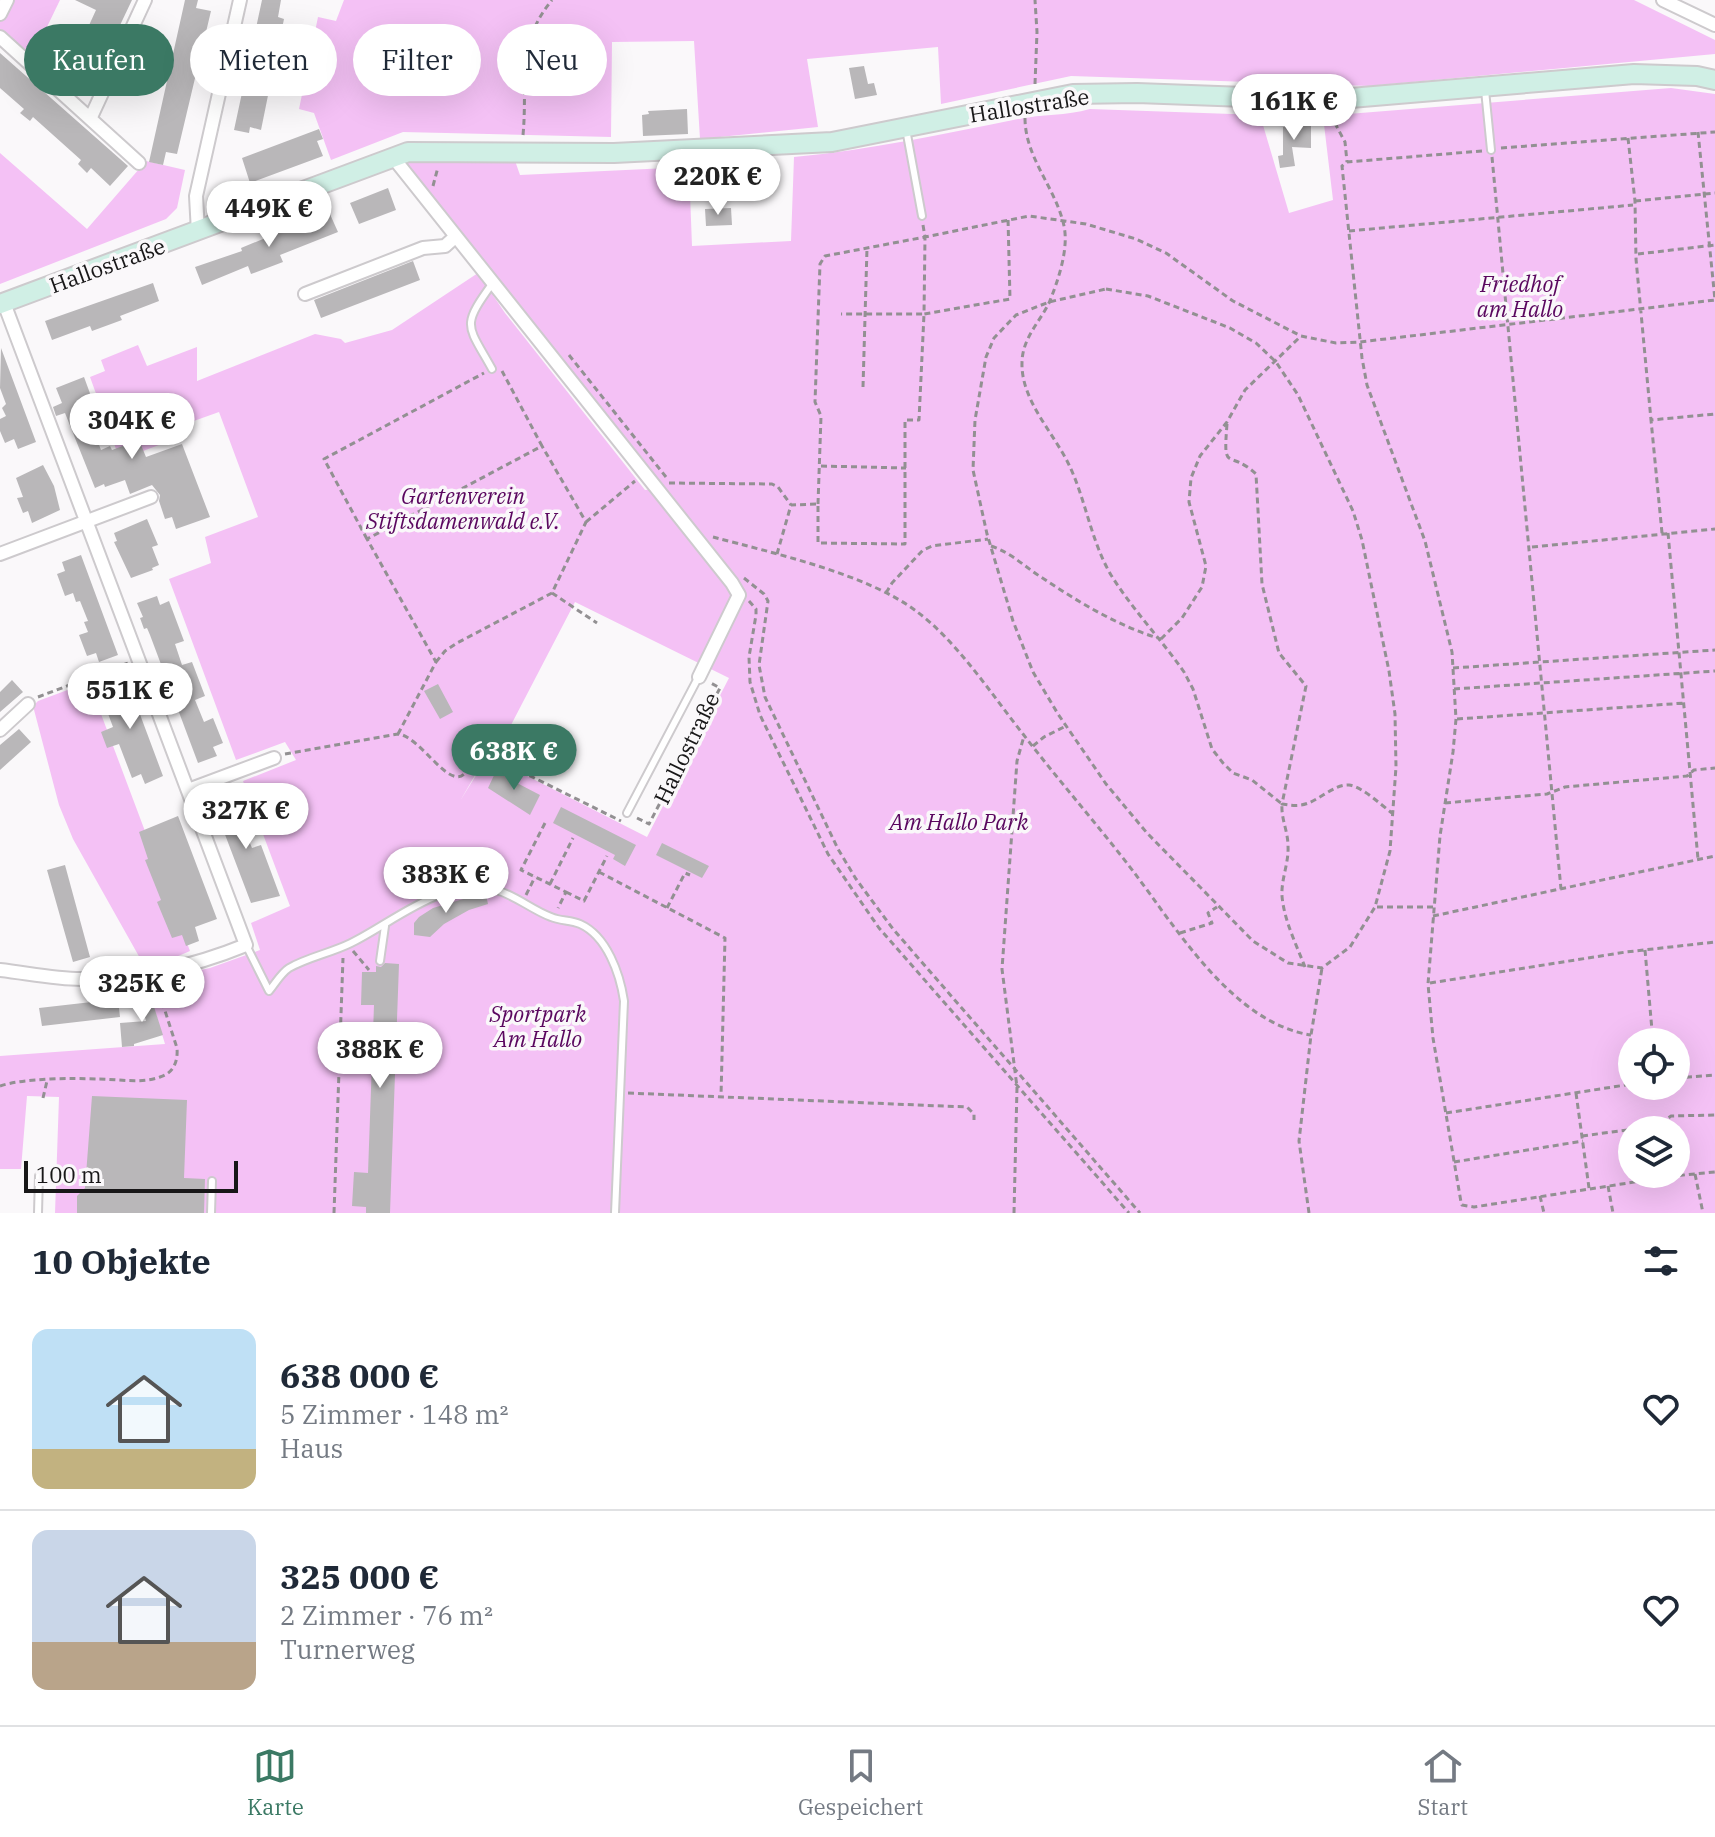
<!DOCTYPE html>
<html lang="de">
<meta charset="utf-8">
<style>
body{margin:0;font-family:"IBM Plex Serif",serif;background:#f2f2f3;color:#1f2937;height:100vh;display:flex;flex-direction:column;font-size:30px;white-space:nowrap}
*{box-sizing:border-box;margin:0}
p{font-size:26px;color:#747a83}
.icon{flex:none;width:44px;height:44px;fill:none;stroke:currentColor;stroke-width:2;stroke-linecap:round;stroke-linejoin:round}
.map{position:relative;height:1213px;overflow:hidden}
.side{display:flex;flex-direction:column;background:#fff;flex:1}
.side>*{flex:none}
.hud{position:absolute;left:24px;top:24px;width:800px;height:72px;display:flex;gap:16px}
.buttons{position:absolute;left:1618px;top:1028px;display:grid;gap:16px}
.buttons a{display:grid;place-items:center;width:72px;height:72px;border-radius:50%;background:#fff;box-shadow:0 8px 32px #0002;font-size:40px}
.scale{position:absolute;left:24px;bottom:20px;width:214px;box-sizing:border-box;padding-left:8px;border:4px solid #181718;border-top:0;font-size:22px;line-height:28px;white-space:nowrap;color:#181718;-webkit-text-stroke:6px #faf8fa;paint-order:stroke}
.price{position:absolute;translate:-50% -68px;padding:0 18px;border-radius:28px;background:#fff;color:#222;font-size:26px;line-height:52px;filter:drop-shadow(0 2px 4px #0008)}
.price::after{content:'';position:absolute;left:50%;top:48px;width:24px;height:18px;margin-left:-12px;background:inherit;clip-path:polygon(0 0,100% 0,50% 100%)}
.price.active{background:#3b7964;color:#fff}
ul{padding:0;list-style:none}
li{display:flex;align-items:center;gap:24px;height:200px;padding:0 32px}
li+li{border-top:2px solid #e0e1e3}
li span{display:grid;place-items:center;flex:none;width:224px;height:160px;border-radius:16px;color:#555}
li>.icon{margin-inline-start:auto}
span .icon{width:96px;height:96px;fill:#fffc;stroke-width:1}
li b{font-size:34px}
h2{display:flex;justify-content:space-between;align-items:center;height:96px;padding:0 32px;font-size:34px}
.pill{padding:0 28px;border-radius:36px;background:#fff;box-shadow:0 8px 32px #0002;font-size:28px;line-height:72px}
.pill.active{background:#3b7964;color:#fff}
.menu{display:flex;justify-content:space-around;align-items:center;height:112px;border-top:2px solid #e0e1e3;background:#fff;font-size:22px;color:#747a83}
.menu a{display:grid;justify-items:center;gap:4px}
.menu .active{color:#3b7964}
.map>svg:first-child{display:block}
</style>
<div class="map">
<svg width="1715" height="1213" viewBox="0 0 1715 1213">
<rect width="100%" height="100%" fill="#faf8fa"/>
<!-- green -->
<path fill="#f4c1f5" fill-rule="evenodd" d="M 10,0 L 60,0 L 29,64 L 0,38 L 0,20 Z
M 344,0 L 1634,0 L 1715,40 L 1715,54 L 1369,86 L 1071,76 L 941,104 L 938,47 L 807,59 L 818,127 L 700,139 L 694,41 L 612,42 L 611,137 L 403,132 L 331,160 L 314,113 L 299,109 L 318,17 L 336,21 Z
M 1671,88 L 1715,94 L 1715,1213 L 55,1213 L 59,1097 L 27,1096 L 21,1169 L 0,1169 L 0,1056 L 165,1044 L 146,982 L 210,968 L 260,950 L 251,923 L 290,906 L 243,781 L 296,760 L 285,742 L 236,760 L 169,579 L 211,563 L 205,537 L 258,517 L 219,412 L 177,427 L 180,437 L 143,451 L 116,449 L 90,377 L 105,371 L 101,360 L 138,345 L 147,366 L 197,347 L 197,381 L 315,334 L 341,339 L 345,343 L 392,330 L 478,273 L 505,313 L 645,490 L 655,489 L 731,583 L 743,603 L 740,594 L 396,158 L 513,155 L 520,175 L 689,167 L 692,246 L 791,241 L 794,157 C 870,150 943,134 1018,119 C 1042,114 1066,116 1090,109 L 1260,115 L 1289,213 L 1333,200 L 1323,116 ZM 575,602 L 729,678 L 647,837 L 488,756 L 460,801 L 488,753 L 499,748 ZM 1632,1042 L 1676,1042 L 1676,1086 L 1632,1086 ZM 1632,1130 L 1676,1130 L 1676,1174 L 1632,1174 Z
M 0,153 L 87,229 L 146,161 L 185,170 L 177,208 L 166,219 L 0,284 Z
M 89,682 L 190,951 L 155,966 L 141,960 L 73,839 L 59,805 L 33,706 L 38,701 Z"/>
<!-- building -->
<path fill="#b9b7b9" d="M 75,0 L 132,0 L 92,84 L 78,77 L 76,83 L 65,78 L 96,10 Z
M 185,0 L 198,0 L 196,8 L 211,11 L 177,154 L 166,152 L 163,165 L 149,162 Z
M 262,0 L 281,0 L 278,17 L 284,19 L 279,43 L 283,44 L 281,57 L 276,56 L 261,130 L 250,127 L 249,133 L 234,130 Z
M 0,53 L 128,166 L 110,186 L 91,168 L 87,173 L 78,164 L 81,160 L 33,117 L 30,121 L 20,113 L 24,109 L 0,88 Z
M 864,66 L 868,84 L 874,83 L 877,95 L 855,99 L 849,68 Z
M 687,109 L 688,134 L 643,136 L 642,115 L 649,114 L 648,111 Z
M 1286,124 L 1311,125 L 1311,148 L 1292,147 L 1295,166 L 1280,168 L 1278,156 L 1283,155 L 1283,127 L 1286,127 Z
M 319,129 L 323,139 L 317,141 L 323,156 L 250,183 L 242,158 Z
M 388,188 L 396,210 L 359,224 L 350,203 Z
M 731,208 L 732,225 L 706,226 L 705,209 Z
M 329,212 L 338,232 L 280,255 L 283,262 L 251,274 L 248,266 L 202,285 L 195,267 L 242,251 L 241,248 Z
M 413,261 L 420,280 L 321,318 L 314,300 Z
M 153,283 L 159,301 L 120,316 L 122,320 L 92,331 L 90,326 L 52,340 L 45,321 Z
M 1,348 L 36,442 L 18,449 L 14,439 L 5,443 L 0,431 L 0,419 L 6,416 L 2,408 L 6,404 L 0,388 Z
M 84,377 L 102,426 L 93,429 L 101,450 L 110,446 L 112,450 L 139,440 L 146,457 L 182,444 L 210,517 L 176,529 L 172,517 L 165,519 L 159,501 L 160,495 L 152,485 L 130,494 L 125,480 L 105,487 L 104,484 L 95,488 L 65,413 L 56,416 L 53,407 L 62,403 L 56,388 Z
M 43,465 L 54,486 L 60,510 L 32,523 L 28,511 L 23,513 L 17,498 L 23,497 L 16,478 Z
M 147,519 L 158,545 L 152,547 L 159,565 L 152,568 L 153,570 L 131,578 L 114,542 L 117,541 L 114,533 Z
M 81,555 L 118,655 L 99,662 L 96,653 L 87,656 L 79,635 L 88,632 L 84,622 L 88,621 L 80,601 L 76,602 L 73,593 L 65,596 L 57,574 L 65,571 L 62,562 Z
M 157,596 L 160,605 L 169,601 L 184,641 L 175,644 L 182,665 L 192,662 L 205,696 L 195,700 L 204,722 L 213,718 L 223,743 L 213,747 L 217,756 L 198,763 L 150,635 L 147,628 L 144,629 L 140,618 L 143,617 L 137,603 Z
M 125,676 L 131,691 L 140,688 L 143,698 L 135,701 L 163,776 L 145,784 L 141,774 L 132,778 L 119,744 L 107,748 L 101,732 L 113,727 L 101,695 L 111,692 L 107,683 Z
M 12,680 L 23,692 L 0,712 L 0,692 Z
M 438,684 L 453,712 L 440,719 L 424,691 Z
M 19,729 L 31,742 L 0,770 L 0,745 Z
M 497,769 L 519,780 L 517,783 L 540,795 L 530,815 L 488,788 Z
M 231,796 L 235,805 L 244,802 L 252,824 L 243,827 L 252,848 L 261,845 L 280,896 L 251,903 L 213,803 Z
M 561,807 L 636,845 L 625,866 L 613,859 L 615,855 L 553,823 Z
M 178,816 L 217,919 L 195,927 L 199,941 L 186,946 L 182,935 L 172,938 L 157,902 L 161,900 L 145,860 L 148,859 L 139,832 Z
M 662,843 L 709,866 L 702,878 L 656,855 Z
M 65,865 L 90,957 L 73,962 L 47,870 Z
M 480,894 L 486,895 L 488,904 L 469,910 L 444,924 L 430,937 L 414,935 L 414,923 L 419,917 L 433,908 Z
M 385,963 L 399,964 L 390,1213 L 366,1213 L 366,1207 L 352,1206 L 354,1172 L 368,1173 L 374,1005 L 361,1005 L 362,972 L 376,972 L 376,966 L 381,967 Z
M 148,988 L 163,1035 L 134,1044 L 134,1046 L 122,1047 L 120,1023 L 146,1021 L 138,991 Z
M 118,999 L 120,1017 L 42,1026 L 39,1008 Z
M 92,1096 L 187,1100 L 184,1178 L 205,1179 L 204,1213 L 77,1213 L 77,1196 L 85,1188 Z"/>
<g fill="none" stroke-linecap="round" stroke-linejoin="round">
<defs>
<path id="lane" d="M 1485,90 L 1491,150
M 906,129 L 922,216
M 492,369 C 467,324 461,327 492,284
M 627,813 L 698,678
M 246,945 L 269,991 C 275,984 281,973 289,968 C 308,957 331,953 351,943 C 394,922 444,876 496,890 C 515,895 532,910 551,917 C 560,921 571,920 580,924 C 607,936 620,974 624,1001 L 615,1213
M 380,961 L 385,926
M 38,1213 L 39,1176
M 211,1213 L 212,1181"/>
<path id="street" d="M 1663,0 L 1715,25
M 0,14 L 7,0
M 0,37 L 139,163
M 91,117 L 145,0
M 392,156 L 732,583 L 739,595 L 699,677
M 198,232 L 196,196 L 240,0
M 305,294 L 423,248 L 445,246 L 455,237
M 0,554 L 151,497
M 0,730 L 28,704
M 188,790 L 274,758
M 0,970 C 27,973 54,979 81,979 C 139,979 192,967 246,945 L 4,303"/>
<path id="secondary" d="M 0,304 L 408,152 L 614,153 L 832,142 L 1073,94 L 1137,93 L 1327,100 L 1634,74 L 1697,76 L 1715,80"/>
</defs>
<!-- lane casing -->
<use href="#lane" stroke="#cdcacd" stroke-width="10"/>
<!-- street casing -->
<use href="#street" stroke="#cdcacd" stroke-width="16"/>
<!-- secondary casing -->
<use href="#secondary" stroke="#cdcacd" stroke-width="22"/>
<!-- path -->
<path stroke="#929092" stroke-width="3" stroke-dasharray="6 4" stroke-linecap="butt" d="M 1035,84 L 1037,32 L 1035,0
M 1330,114 L 1345,142 L 1347,162
M 1025,118 C 1025,158 1056,188 1064,226 C 1069,249 1058,281 1049,303 C 1039,323 1022,339 1022,363 C 1021,401 1055,434 1070,467 C 1086,501 1091,541 1111,575 C 1132,609 1161,639 1184,672 L 1193,689 L 1212,749 L 1223,763 L 1233,773 L 1252,780 L 1282,804 C 1281,819 1288,831 1288,846 C 1289,863 1281,879 1282,896 C 1284,920 1296,944 1305,967
M 1698,132 L 1715,300
M 523,135 C 528,83 515,45 552,0
M 1628,138 L 1635,201 L 1636,259 L 1651,420
M 1501,148 L 1715,132
M 1482,151 L 1347,162 L 1342,166 L 1362,358 L 1367,385 L 1425,541 L 1452,652 L 1456,719 L 1453,752 L 1440,836 L 1428,984 L 1433,1038 L 1461,1202 L 1462,1205 L 1474,1207 L 1673,1176 L 1715,1172
M 1492,157 L 1561,889
M 433,186 L 438,167
M 1635,201 L 1715,193
M 923,225 L 925,237 L 1029,216 L 1086,224 L 1136,239 L 1166,253 L 1233,301 L 1301,336
M 1349,231 L 1633,205
M 1638,254 L 1715,245
M 1106,289 L 1148,296 L 1230,328 L 1256,343 L 1276,362 L 1298,395 L 1353,511 L 1362,540 L 1389,671 L 1395,714 L 1396,767 L 1390,851 L 1375,907 L 1350,947 L 1322,968 L 1288,963 L 1253,941 L 1147,833 L 1106,784 L 1058,714 L 1033,672 L 1013,621 L 987,534 L 973,470 L 975,420 L 986,357 L 994,338 L 1016,315 L 1049,302 Z
M 569,355 L 666,477
M 863,387 L 867,248
M 1227,424 C 1223,475 1228,448 1256,474 L 1262,584 L 1279,653 L 1306,686 L 1282,804 C 1289,805 1295,806 1301,805 C 1317,803 1333,784 1349,785 C 1363,787 1381,805 1392,813
M 821,466 L 906,468
M 669,483 L 772,484 L 778,487 L 791,505
M 818,504 L 821,416 L 815,402 L 820,264 L 825,256 L 925,237 L 924,314 L 1010,299 L 1008,218
M 586,522 L 635,481
M 1662,533 L 1651,420 L 1715,414
M 1668,533 L 1698,859
M 713,537 C 773,553 867,574 916,611 C 957,641 992,695 1023,734 C 1059,781 1097,824 1133,871 C 1177,929 1233,1023 1311,1035
M 367,539 L 324,459 L 484,373
M 991,546 C 1012,553 1026,568 1044,579 C 1080,603 1120,627 1161,639
M 1532,547 L 1715,529
M 777,554 L 791,505 L 818,504 L 818,543 L 905,544 L 905,420 L 919,420 L 924,314 L 841,314
M 744,578 L 764,594 L 768,601 L 759,665 L 765,697 L 838,849 L 856,879 L 893,929 L 1140,1213
M 552,593 L 597,623
M 886,593 L 892,583 L 923,550 L 932,546 L 988,539
M 749,601 L 756,609 L 756,615 L 749,657 L 750,682 L 760,715 L 828,854 L 879,928 L 1129,1213
M 1161,639 L 1182,618 L 1202,587 L 1206,566 L 1189,502 L 1191,478 L 1200,456 L 1227,422 L 1245,390 L 1301,336 L 1336,343 L 1360,342 L 1715,300
M 436,662 L 445,651 L 457,643 L 552,593 L 586,522 L 542,446
M 1453,668 L 1715,650
M 1454,689 L 1715,671
M 38,697 L 128,663
M 1457,719 L 1685,703
M 398,734 L 436,662 L 367,539 L 542,446 L 502,371
M 1033,746 L 1044,737 L 1066,726
M 285,754 L 398,734 C 420,736 448,789 464,774 C 469,769 473,759 477,752 L 482,752 L 621,821
M 1445,803 L 1547,794 L 1565,787 L 1687,776 L 1694,770 L 1715,768
M 637,818 L 649,824 L 720,688 L 709,682
M 545,823 L 521,870 L 566,892 L 558,908
M 599,872 L 725,938 L 721,1096
M 550,884 L 573,838
M 566,892 L 584,901 L 607,856
M 526,895 L 535,877
M 1377,907 L 1433,907
M 667,908 L 685,873 L 690,875
M 1433,916 L 1715,856
M 1180,933 L 1212,923 L 1208,913 L 1217,907
M 1645,950 L 1653,1042
M 353,951 L 369,970
M 1430,983 L 1626,952 L 1715,942
M 1676,1078 L 1715,1075
M 0,1086 C 24,1078 72,1078 98,1079 C 119,1079 140,1084 160,1077 C 174,1073 178,1061 177,1048 L 157,986
M 628,1093 L 967,1107 L 974,1114 L 974,1120
M 1576,1093 L 1589,1188
M 43,1098 L 47,1081
M 1446,1113 L 1632,1084
M 1582,1136 L 1657,1126 L 1671,1116 L 1715,1115
M 1454,1162 L 1583,1141
M 1695,1174 L 1703,1213
M 1608,1186 L 1613,1213
M 1540,1196 L 1544,1213
M 334,1213 L 343,958
M 1014,1213 L 1017,1087 L 1002,969 L 1017,761 L 1024,736
M 1309,1213 L 1299,1141 L 1311,1035 L 1322,968"/>
<!-- lane -->
<use href="#lane" stroke="#fff" stroke-width="6"/>
<!-- street -->
<use href="#street" stroke="#fff" stroke-width="12"/>
<!-- secondary -->
<use href="#secondary" stroke="#d0efe5" stroke-width="18"/>
</g>
<g text-anchor="middle" dominant-baseline="central" stroke-width="7" stroke-linejoin="round" paint-order="stroke">
<!-- street labels -->
<g font-size="22" fill="#181718" stroke="#faf8fa">
<text transform="translate(1029 105) rotate(-9)">Hallostraße</text>
<text transform="translate(107 265) rotate(-20)">Hallostraße</text>
<text transform="translate(686 748) rotate(-64)">Hallostraße</text>
</g>
<!-- park labels -->
<g font-size="22" font-style="italic" fill="#5a075f" stroke="#faf8fa">
<text x="1520" y="283">Friedhof<tspan x="1520" dy="25">am Hallo</tspan></text>
<text x="463" y="495">Gartenverein<tspan x="463" dy="25">Stiftsdamenwald e.V.</tspan></text>
<text x="959" y="821">Am Hallo Park</text>
<text x="538" y="1013">Sportpark<tspan x="538" dy="25">Am Hallo</tspan></text>
</g>
</g>
</svg>
<div class="buttons">
<a><svg class="icon" aria-label="locate" viewBox="0 0 24 24"><circle cx="12" cy="12" r="6"/><path d="M12 2v4M12 18v4M2 12h4M18 12h4"/></svg></a>
<a><svg class="icon" aria-label="layers" viewBox="0 0 24 24"><path d="M12 4l9 5-9 5-9-5zM3 14l9 5 9-5"/></svg></a>
</div>
<div class="scale">100 m</div>
<b class="price" style="left:1294px;top:142px">161K €</b>
<b class="price" style="left:718px;top:217px">220K €</b>
<b class="price" style="left:269px;top:249px">449K €</b>
<b class="price" style="left:132px;top:461px">304K €</b>
<b class="price" style="left:130px;top:731px">551K €</b>
<b class="price active" style="left:514px;top:792px">638K €</b>
<b class="price" style="left:246px;top:851px">327K €</b>
<b class="price" style="left:446px;top:915px">383K €</b>
<b class="price" style="left:142px;top:1024px">325K €</b>
<b class="price" style="left:380px;top:1090px">388K €</b>
<div class="hud">
<a class="pill active">Kaufen</a>
<a class="pill">Mieten</a>
<a class="pill">Filter</a>
<a class="pill">Neu</a>
</div>
</div>
<section class="side">
<h2>10 Objekte<svg class="icon" aria-label="filters" viewBox="0 0 24 24"><path d="M4 7h16M4 17h16"/><circle cx="9" cy="7" r="2"/><circle cx="15" cy="17" r="2"/></svg></h2>
<ul>
<li><span style="background:linear-gradient(#bfe0f5 75%,#c2b280 0)"><svg class="icon" aria-label="home" viewBox="0 0 24 24"><path d="M3 11l9-7 9 7M6 9v11h12V9"/></svg></span><div><b>638 000 €</b><p>5 Zimmer · 148 m²</p><p>Haus</p></div><svg class="icon" aria-label="heart" viewBox="0 0 24 24"><path d="M12 20l-8-8c-3-5 5-10 8-4 3-6 11-1 8 4z"/></svg></li>
<li><span style="background:linear-gradient(#c9d6e8 70%,#b9a48a 0)"><svg class="icon" aria-label="home" viewBox="0 0 24 24"><path d="M3 11l9-7 9 7M6 9v11h12V9"/></svg></span><div><b>325 000 €</b><p>2 Zimmer · 76 m²</p><p>Turnerweg</p></div><svg class="icon" aria-label="heart" viewBox="0 0 24 24"><path d="M12 20l-8-8c-3-5 5-10 8-4 3-6 11-1 8 4z"/></svg></li>
</ul>
</section>
<nav class="menu">
<a class="active"><svg class="icon" aria-label="map" viewBox="0 0 24 24"><path d="M3 6l6-2 6 2 6-2v14l-6 2-6-2-6 2zM9 4v14M15 6v14"/></svg>Karte</a>
<a><svg class="icon" aria-label="saved" viewBox="0 0 24 24"><path d="M7 4h10v16l-5-4-5 4z"/></svg>Gespeichert</a>
<a><svg class="icon" aria-label="home" viewBox="0 0 24 24"><path d="M3 11l9-7 9 7M6 9v11h12V9"/></svg>Start</a>
</nav>
